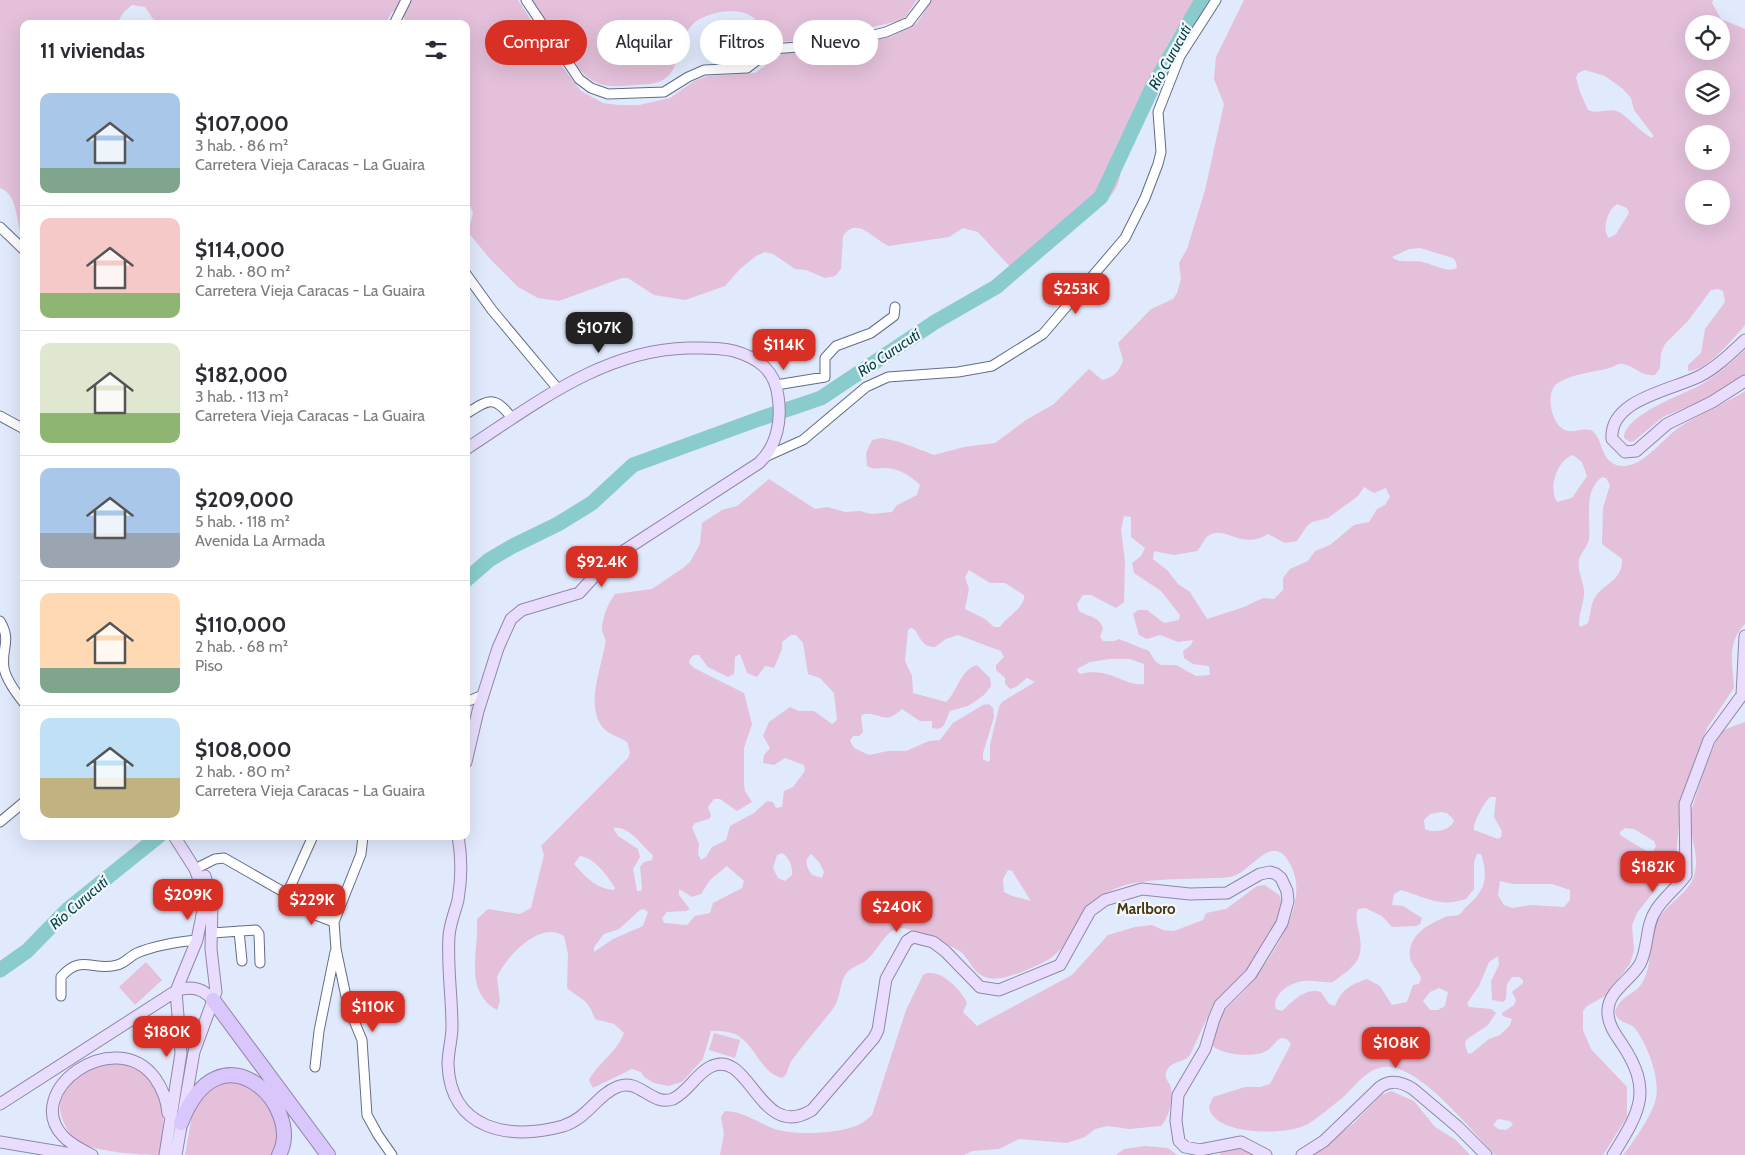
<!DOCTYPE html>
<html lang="es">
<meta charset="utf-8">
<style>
body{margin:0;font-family:Cabin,sans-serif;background:#f2f2f3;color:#2b2b33;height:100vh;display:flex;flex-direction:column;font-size:19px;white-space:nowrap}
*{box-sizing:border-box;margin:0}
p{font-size:16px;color:#7c7c81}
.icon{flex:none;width:28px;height:28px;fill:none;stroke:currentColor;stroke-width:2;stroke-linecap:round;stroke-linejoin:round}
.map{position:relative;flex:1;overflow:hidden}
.details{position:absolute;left:20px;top:20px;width:450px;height:820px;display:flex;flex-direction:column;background:#fff;border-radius:10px;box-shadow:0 5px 20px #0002}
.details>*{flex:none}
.guide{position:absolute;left:485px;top:20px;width:475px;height:45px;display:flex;gap:10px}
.buttons{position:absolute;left:1685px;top:15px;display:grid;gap:10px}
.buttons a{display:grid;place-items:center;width:45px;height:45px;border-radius:50%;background:#fff;box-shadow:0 5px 20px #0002;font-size:25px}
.price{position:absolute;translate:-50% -42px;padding:0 11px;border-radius:10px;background:#d93025;color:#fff;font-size:16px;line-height:32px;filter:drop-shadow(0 1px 2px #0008)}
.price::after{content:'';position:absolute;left:50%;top:30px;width:15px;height:11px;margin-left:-8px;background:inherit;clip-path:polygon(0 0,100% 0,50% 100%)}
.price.current{background:#222;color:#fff}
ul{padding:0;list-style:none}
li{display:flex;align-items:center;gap:15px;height:125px;padding:0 20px}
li+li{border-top:1px solid #e1e1e2}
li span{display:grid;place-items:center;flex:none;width:140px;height:100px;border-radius:10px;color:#555}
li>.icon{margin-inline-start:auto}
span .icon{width:60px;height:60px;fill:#fffc;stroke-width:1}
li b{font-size:21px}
h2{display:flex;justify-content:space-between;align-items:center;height:60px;padding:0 20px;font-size:21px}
.tag{padding:0 18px;border-radius:22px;background:#fff;box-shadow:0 5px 20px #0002;font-size:18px;line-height:45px}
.tag.current{background:#d93025;color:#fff}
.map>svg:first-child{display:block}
</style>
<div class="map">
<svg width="1745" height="1155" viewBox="0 0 1745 1155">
<rect width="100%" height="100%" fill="#e1e9fc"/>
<!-- green -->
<path fill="#e4c0da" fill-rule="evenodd" d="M 0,0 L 518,0 L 558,61 L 581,91 L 603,103 L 619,105 L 639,105 L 670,98 L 694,81 L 707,76 L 755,73 L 783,53 L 819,52 L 890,37 L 917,23 L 932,0 L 1204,0 C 1191,16 1170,33 1164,54 C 1159,68 1163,83 1152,97 C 1142,109 1131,118 1125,133 C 1116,151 1126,169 1116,188 C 1107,204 1091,213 1076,223 C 1069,228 1064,235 1057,241 C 1043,252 1028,260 1013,270 L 978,232 L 963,228 L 949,237 L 889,246 C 873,240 858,215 843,236 L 841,269 L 835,276 L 825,278 L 806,270 L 795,269 L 773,254 L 765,252 L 756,256 L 740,269 L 725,286 L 685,300 L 654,295 L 628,278 L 622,278 L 559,301 L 538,298 L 518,287 L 490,259 L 468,232 L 473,213 L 466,195 L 466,24 L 406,24 L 402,11 L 399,10 L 392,12 L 385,24 L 164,24 L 153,19 L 145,7 L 132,5 L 124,12 L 116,24 L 24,24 L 24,242 C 15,226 20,195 0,188 Z
M 532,0 L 917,0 L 905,17 L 898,21 C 874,27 782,49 763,39 C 760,32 760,24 754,18 C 740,5 702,12 691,26 C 679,40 679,68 667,77 C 659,85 645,84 635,85 C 622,86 609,88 597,83 C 575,75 545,20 532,0 Z
M 1244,0 L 1713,0 L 1712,3 L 1721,19 L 1745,29 L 1745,325 C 1734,338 1706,372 1688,371 L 1688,365 L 1701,353 L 1705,329 L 1725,302 L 1723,291 L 1718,289 L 1711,290 L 1688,321 L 1665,344 L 1661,353 L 1660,368 L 1655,375 C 1641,377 1635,366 1623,364 C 1618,363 1614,367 1609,368 C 1592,373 1573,373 1558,383 C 1544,391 1551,428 1568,431 C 1576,432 1583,428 1591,430 C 1603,438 1600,457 1614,464 C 1638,476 1664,436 1681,426 C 1701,414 1724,404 1745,391 L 1745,624 C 1726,643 1733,664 1734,688 L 1707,728 L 1681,800 L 1676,857 L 1671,870 L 1637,913 L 1632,925 L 1634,951 L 1630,964 L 1605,996 L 1587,1006 L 1583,1011 L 1583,1030 L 1591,1049 L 1627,1087 L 1627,1117 L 1603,1155 L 1495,1155 C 1471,1130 1425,1072 1391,1067 C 1369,1064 1356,1086 1341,1099 C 1331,1107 1319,1117 1308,1124 C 1288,1136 1213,1136 1209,1107 L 1213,1097 L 1245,1087 L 1260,1087 L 1270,1084 L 1291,1044 L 1287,1039 L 1281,1038 C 1275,1041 1272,1048 1266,1051 C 1255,1058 1222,1055 1213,1046 C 1214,1038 1214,1028 1218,1021 C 1223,1009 1235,1001 1244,991 C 1268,963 1310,906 1292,868 C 1273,826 1252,874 1230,877 C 1196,881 1128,874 1103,896 C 1078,918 1070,952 1038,965 C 1026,970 1002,982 988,978 C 973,974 971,961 961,952 C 953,946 905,925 897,928 C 882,935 877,953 864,962 C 855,967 849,968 844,977 C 839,988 840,1000 832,1010 C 819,1027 804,1043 792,1060 C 787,1067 789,1074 782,1078 C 761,1073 755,1045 737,1035 C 729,1031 720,1031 711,1031 L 703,1059 L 682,1082 L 668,1086 L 654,1083 L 644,1077 L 641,1072 L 632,1069 L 593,1088 L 589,1080 C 599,1062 617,1052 624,1033 L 614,1024 L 595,1019 C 587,997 582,1001 567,988 L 568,954 L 564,936 C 540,920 506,957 497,977 L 500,1001 L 497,1010 C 463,991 479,951 477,919 L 488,909 L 520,914 L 531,908 L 544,855 L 541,846 L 628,758 L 630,752 L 627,742 C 616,735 605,734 599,722 C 588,700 601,668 605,645 C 607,639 603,636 602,630 C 602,618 608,603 615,594 L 652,589 L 683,568 L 690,562 L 700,544 L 702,523 L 722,510 L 737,506 L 769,479 L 815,509 L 827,507 L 845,512 L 860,511 L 871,514 L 892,512 L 897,505 L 917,495 L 920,485 C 911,476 900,469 887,468 C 879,468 873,470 867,466 L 866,453 L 872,440 L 882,438 L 900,442 L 934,455 L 964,447 L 995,443 L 1026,420 L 1054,404 L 1089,369 L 1102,380 C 1113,378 1120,371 1123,360 L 1118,343 L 1151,309 L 1173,299 L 1177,293 L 1181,279 L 1179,263 L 1187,249 L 1205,190 L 1224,104 L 1214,79 L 1216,57 ZM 1694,24 L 1721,24 L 1721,51 L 1694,51 ZM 1585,70 L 1605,76 L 1623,89 L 1631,98 L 1634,110 L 1653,135 L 1653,138 C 1647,138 1628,117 1619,112 C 1609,107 1597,115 1588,110 L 1580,92 L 1576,78 L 1578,73 ZM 1694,79 L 1721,79 L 1721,106 L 1694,106 ZM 1694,134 L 1721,134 L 1721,161 L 1694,161 ZM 1694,189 L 1721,189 L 1721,216 L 1694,216 ZM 1617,204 L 1627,208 L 1629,213 L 1616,234 L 1609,238 C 1601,230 1608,209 1617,204 ZM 1420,248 L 1453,258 L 1456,262 L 1457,268 C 1446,273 1433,264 1422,262 C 1414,260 1398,264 1392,257 L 1409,249 ZM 1573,455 L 1582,462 L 1587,476 L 1572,498 L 1557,502 C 1548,488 1557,460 1573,455 ZM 1602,477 L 1606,478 L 1610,485 L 1603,508 L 1602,544 L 1622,559 C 1623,580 1606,582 1596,596 C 1590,604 1591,614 1588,623 L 1581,627 L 1579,625 C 1579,614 1583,605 1584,595 C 1585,583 1577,573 1579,560 C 1580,553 1588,547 1589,539 C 1591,520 1583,490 1602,477 ZM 1364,487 L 1374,493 L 1386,488 L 1390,497 L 1385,505 L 1377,509 L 1369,522 L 1354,525 L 1330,545 L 1315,551 L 1308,561 L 1290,569 L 1283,578 L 1283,590 L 1274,599 L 1263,598 L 1244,607 L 1207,619 L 1190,592 L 1178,584 L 1168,571 L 1153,559 L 1154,551 L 1174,555 L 1197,551 C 1201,547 1204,539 1208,536 C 1225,524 1241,551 1268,534 L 1285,543 L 1297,541 L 1307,526 L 1312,522 L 1328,518 L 1358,496 ZM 1124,516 L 1131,517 L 1131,537 L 1145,548 L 1141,556 L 1132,563 L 1134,573 L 1161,591 L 1180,615 L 1179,620 L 1164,623 L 1147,610 L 1138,610 L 1133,614 L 1139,635 L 1147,639 L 1160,635 L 1178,642 L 1193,640 L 1191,645 L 1183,651 L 1184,658 L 1193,664 L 1209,666 L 1210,675 L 1196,676 L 1176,665 L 1161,665 L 1155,661 L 1149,651 L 1119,639 L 1114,641 L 1103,641 L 1100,637 L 1103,628 C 1099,616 1088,617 1079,611 L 1077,604 L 1083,595 L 1091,595 L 1116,608 L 1124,602 L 1125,561 L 1121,530 ZM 969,570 L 990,583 L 1005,583 L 1024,595 C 1026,607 1006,617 1000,627 L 994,627 L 985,619 L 965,609 L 969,589 L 965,577 ZM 911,628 L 914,629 C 921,638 922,647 935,647 L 946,639 L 958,635 L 1001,651 L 1004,657 L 996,665 L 996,670 L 1005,678 L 1005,684 L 1010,689 L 1016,687 L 1027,678 L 1035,682 L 1002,702 L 999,707 L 990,745 L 990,760 L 988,762 L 983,759 L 983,753 L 994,717 L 993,708 L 989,704 L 983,705 L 953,723 L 940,740 L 929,741 L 906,751 L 888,751 L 869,755 L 854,748 L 850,741 L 853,736 L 859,736 L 863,732 L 861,716 L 864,714 C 880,712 884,726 902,709 L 920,721 L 932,721 L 932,728 C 946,732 945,720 950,711 L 968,706 L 984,695 L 991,686 L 990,678 L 977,665 C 960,670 958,691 946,702 L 913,693 L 912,676 L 905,661 L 908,630 ZM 791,635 L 796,635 L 803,643 L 808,674 L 820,678 L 834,693 L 837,720 L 832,724 L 814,711 L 799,711 L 790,707 L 769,722 L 763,736 L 770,748 L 764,755 L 763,763 L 774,765 L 785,758 L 804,765 L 805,771 L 793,787 L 784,791 L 782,807 L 776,808 L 773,802 L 767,801 L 754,813 L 730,826 L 726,840 L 712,847 L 706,857 L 701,860 L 698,854 L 699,844 L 692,827 L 695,823 L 709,819 L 711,816 L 708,807 L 714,799 L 720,799 L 737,811 L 752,802 L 745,791 L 744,785 L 744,748 L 752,724 L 744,693 L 694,668 L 689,663 L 690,659 L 694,655 L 699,655 L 708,667 L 728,677 L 734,674 L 735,657 L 740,654 L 747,673 L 757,677 L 765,666 L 774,668 L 782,649 L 782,642 ZM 1110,659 L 1130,659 L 1144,664 L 1144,684 C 1125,687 1110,666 1080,674 L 1078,672 L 1077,669 L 1090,662 ZM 1490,797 L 1496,797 L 1494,817 L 1502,831 L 1501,837 L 1498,839 L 1474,830 C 1473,822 1484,803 1490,797 ZM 1441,812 L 1447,813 L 1454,820 C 1452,830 1434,834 1425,829 L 1424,820 L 1430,814 ZM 613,828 C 630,825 642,847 653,855 L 652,860 L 644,862 L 640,867 L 642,887 L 641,891 L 637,891 L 633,869 L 640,857 L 638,849 L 618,836 ZM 1625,828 L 1634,829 L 1654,841 L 1656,846 L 1653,851 L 1648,852 L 1620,835 L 1620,832 ZM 782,853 C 789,857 793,867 792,875 L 785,881 L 778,878 L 773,868 L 777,855 ZM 811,854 L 819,862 L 824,872 L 822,878 L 812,875 C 807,868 803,861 811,854 ZM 1477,854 L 1481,854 C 1489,878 1485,891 1467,906 C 1464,908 1463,912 1460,914 C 1455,917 1449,915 1445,917 C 1427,925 1407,936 1410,958 C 1411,965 1419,971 1421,978 L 1419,984 L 1413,985 L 1407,1002 L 1392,1005 L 1380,986 L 1367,979 C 1350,985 1342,989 1335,1006 L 1329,1004 L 1321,992 C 1305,987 1293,1001 1282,1011 L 1276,1009 C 1271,994 1291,982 1304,981 C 1314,980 1323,983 1333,982 C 1354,966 1365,961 1359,932 C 1357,924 1355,917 1358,909 L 1365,908 L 1382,916 L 1392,927 L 1416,926 L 1420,924 L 1422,918 L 1403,906 L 1392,905 L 1394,894 L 1401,890 C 1425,897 1440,908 1466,899 L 1474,889 L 1474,862 ZM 580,856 C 595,858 607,875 615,888 L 614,890 C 596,889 585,876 574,864 ZM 727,866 L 744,881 L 742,888 L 713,903 L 710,913 L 695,916 L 687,925 L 664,923 L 662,918 L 667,912 L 686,911 L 690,909 L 679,895 L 679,889 L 692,897 L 701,894 L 710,880 ZM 1008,870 L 1012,871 L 1031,901 L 1012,896 L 1004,892 L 1003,879 ZM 1500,881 L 1513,884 L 1552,884 L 1570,890 L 1570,900 L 1564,907 L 1531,905 L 1512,908 L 1504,905 L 1498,895 ZM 640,910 L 644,909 L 648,912 L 643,926 L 613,939 L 594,952 L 594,947 L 604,934 L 619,929 ZM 1498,956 L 1499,965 L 1491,981 L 1492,1000 L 1503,1002 L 1506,999 L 1507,984 L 1512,977 L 1519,977 L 1523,980 L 1523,983 L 1512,992 L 1516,1000 L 1514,1005 L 1502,1013 L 1503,1016 L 1512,1019 L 1510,1025 L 1500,1035 L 1489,1039 L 1472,1053 L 1468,1054 L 1465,1044 L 1466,1040 L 1488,1025 L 1496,1013 L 1491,1009 L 1469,1007 L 1467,1003 L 1479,986 L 1489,962 ZM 1439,988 L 1448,992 L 1445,1006 L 1438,1010 L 1430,1010 L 1423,1001 L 1430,992 ZM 1498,1119 L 1510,1121 L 1513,1125 L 1506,1130 L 1498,1129 L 1493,1125 Z
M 1745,350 L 1745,376 L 1711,397 L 1663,417 L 1634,441 L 1630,442 L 1624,438 C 1625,414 1683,395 1702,384 C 1717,375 1732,362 1745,350 Z
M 1745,722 L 1745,1155 L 1623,1155 C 1634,1141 1653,1114 1656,1098 C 1660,1078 1648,1047 1637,1031 C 1631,1021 1618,1025 1615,1012 C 1621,994 1634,996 1642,983 C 1654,963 1648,937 1660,917 C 1669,902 1692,891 1695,872 C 1699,854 1690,837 1690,819 C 1690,809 1714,741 1721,733 C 1727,727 1737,725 1745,722 Z
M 1265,885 L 1279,895 L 1282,902 L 1282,910 L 1276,926 L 1252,965 L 1213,1005 L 1190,1055 C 1184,1063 1173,1060 1167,1070 C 1163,1078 1169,1081 1171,1088 C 1173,1099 1169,1118 1161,1126 L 1129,1129 L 1107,1126 L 1095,1129 L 1085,1137 L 1067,1143 L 1019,1139 L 999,1149 L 972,1151 L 964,1155 L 720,1155 L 724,1134 L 721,1117 L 725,1111 C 744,1112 755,1121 772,1128 C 793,1136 834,1134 856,1126 C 862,1124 867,1119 872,1115 L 906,1010 L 923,975 C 938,966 961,989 967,1003 L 963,1012 L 977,1026 L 1072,975 L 1108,935 L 1135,927 L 1152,925 L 1163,930 L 1174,931 L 1203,920 L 1206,913 L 1226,909 L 1257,886 Z
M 146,962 L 162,980 L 135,1005 L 119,987 Z
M 714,1033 L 740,1040 L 735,1058 L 709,1050 Z
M 106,1061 C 119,1063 138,1064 147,1073 C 169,1096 164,1128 159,1155 C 137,1155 101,1152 80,1143 C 73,1140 68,1131 65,1125 C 47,1092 82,1074 106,1061 Z
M 228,1079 L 256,1088 L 273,1109 L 281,1139 L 274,1155 L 185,1155 L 193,1109 L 202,1096 Z
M 1391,1091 L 1414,1101 L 1435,1127 L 1456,1140 L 1470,1155 L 1312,1155 L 1354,1123 L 1381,1095 Z
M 1236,1143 L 1264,1155 L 1219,1155 L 1226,1146 Z
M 1145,1146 L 1168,1148 L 1177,1155 L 1116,1155 L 1124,1149 Z"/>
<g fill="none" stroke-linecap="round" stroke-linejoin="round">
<!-- river -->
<path stroke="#8acccd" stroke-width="15" d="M 466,580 L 489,560 L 511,547 L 558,524 L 592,503 L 633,465 L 756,420 L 821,398 L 935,322 L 996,287 L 1101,197 L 1153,86 L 1202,0
M 0,970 L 27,951 L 68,909 L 159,836"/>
<defs>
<path id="minor" d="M 526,0 L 579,79 L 591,88 L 608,94 L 664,92 L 688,77 L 704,70 L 747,68 L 772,49 L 836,44 L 886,32 L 909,22 L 926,0
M 394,24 L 406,0
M 0,227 L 24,250
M 466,274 L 492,310 L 558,389
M 776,385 L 825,377 L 825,358 L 836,346 L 871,333 L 894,316 L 895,307
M 466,414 C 489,399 494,395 512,418
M 0,416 L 24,429
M 765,457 L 803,440 L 866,387 L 888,377 L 958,372 L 992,366 L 1043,334 L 1125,238 L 1145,198 L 1158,164 L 1161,152 L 1158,112 L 1180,56 L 1216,0
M 0,621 C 12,641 1,648 4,668 C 6,680 16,693 24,703
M 466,702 L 483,695
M 0,822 L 24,802
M 195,869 L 215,859 L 224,858 L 287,894 L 313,914 L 334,922 L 361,854 L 363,836
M 287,894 L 313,836
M 334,922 L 336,949 L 348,1006 L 362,1040 L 367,1115 L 378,1135 L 392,1155
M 239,931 L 242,961
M 212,933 L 256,930 L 259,934 L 260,963
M 61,996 L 61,977 C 81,953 94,972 117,965 C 124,964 130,956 137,953 C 156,945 176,942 197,940
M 315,1067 L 319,1031 L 335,952"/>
<path id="major" d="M 1745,340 C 1731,353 1717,367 1700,376 C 1673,390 1609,399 1612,439 L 1625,452 L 1636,451 L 1667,424 L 1712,402 L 1745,381
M 466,449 C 535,404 603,350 688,348 C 704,348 718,347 734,351 C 758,358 775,370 778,396 C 782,420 777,446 759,463 L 622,552 L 602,568 L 579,593 L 522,610 L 511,619 L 498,648 L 478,711 L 466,762
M 458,836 C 462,858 462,877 458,900 C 455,912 450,923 449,936 C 447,966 452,997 452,1027 C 452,1039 448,1052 448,1064 C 450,1130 510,1141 563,1126 C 588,1118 597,1095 617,1087 C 639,1077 652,1107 673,1099 C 688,1092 696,1074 710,1067 C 750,1046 759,1143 812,1110 L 874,1038 L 878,1030 L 886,979 L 907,941 L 913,937 L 933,942 L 945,951 L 980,987 L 999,990 L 1060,965 L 1090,911 L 1105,900 L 1142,889 L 1190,894 L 1227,893 L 1260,874 L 1270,872 L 1276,874 L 1281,878 L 1287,891 L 1288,901 L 1282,923 L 1251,974 L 1220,1005 L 1214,1019 L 1205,1049 L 1178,1095 L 1176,1121 L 1179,1141 L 1185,1147 L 1200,1150 L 1241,1142 L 1266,1155
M 0,1104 L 176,991 C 191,985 203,988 213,1000
M 0,1142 L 78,1155
M 92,1155 C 82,1150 70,1144 63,1136 C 21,1091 115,1024 155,1078 C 162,1088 167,1100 168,1113
M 165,1155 L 181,1053 L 176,991 L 197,940 L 203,910 L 201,885 L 195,869 L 174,836
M 176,1155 L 194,1052 L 216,992 L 211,949 L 212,903 L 205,876
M 1302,1155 L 1324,1141 L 1380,1087 C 1391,1079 1402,1082 1413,1089 L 1458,1127 L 1486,1155
M 1613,1155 C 1640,1111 1653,1091 1622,1044 C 1615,1034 1607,1023 1608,1010 C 1609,990 1631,980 1640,964 C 1649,947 1645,926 1656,910 C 1664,897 1677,888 1686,875 L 1685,804 L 1709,740 L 1742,695 L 1745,636"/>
<path id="highway" d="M 213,1000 L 328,1155
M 181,1123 C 220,1021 305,1107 279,1155"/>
</defs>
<!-- minor casing -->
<use href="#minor" stroke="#616d89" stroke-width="11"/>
<!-- major casing -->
<use href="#major" stroke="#9186ab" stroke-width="13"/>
<!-- highway casing -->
<use href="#highway" stroke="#9186ab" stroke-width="16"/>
<!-- minor -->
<use href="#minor" stroke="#fff" stroke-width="9"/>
<!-- major -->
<use href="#major" stroke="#e8ddfc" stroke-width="11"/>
<!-- highway -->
<use href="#highway" stroke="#d9c6fa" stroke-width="14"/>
</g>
<g text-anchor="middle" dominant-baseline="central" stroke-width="4.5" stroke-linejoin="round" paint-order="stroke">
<!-- water labels -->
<g font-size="15" font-style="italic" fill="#034445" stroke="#f4f6fd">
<text transform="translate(1170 57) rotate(-61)">Río Curucutí</text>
<text transform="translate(889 353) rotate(-34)">Río Curucutí</text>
<text transform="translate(79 903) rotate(-41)">Río Curucutí</text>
</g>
<!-- neighbourhood labels -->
<g font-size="15" font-weight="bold" fill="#463910" stroke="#f4f6fd">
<text x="1146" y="909">Marlboro</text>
</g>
</g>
</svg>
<div class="buttons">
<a><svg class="icon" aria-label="locate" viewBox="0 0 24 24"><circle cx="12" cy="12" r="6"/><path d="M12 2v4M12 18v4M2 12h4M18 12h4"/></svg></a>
<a><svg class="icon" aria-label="layers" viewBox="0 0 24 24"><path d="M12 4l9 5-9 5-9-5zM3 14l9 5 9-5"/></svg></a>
<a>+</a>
<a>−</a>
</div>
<b class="price" style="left:1076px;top:315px">$253K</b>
<b class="price current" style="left:599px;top:354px">$107K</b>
<b class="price" style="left:784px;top:371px">$114K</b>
<b class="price" style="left:602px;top:588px">$92.4K</b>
<b class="price" style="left:1653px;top:893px">$182K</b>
<b class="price" style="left:188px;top:921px">$209K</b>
<b class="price" style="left:312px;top:926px">$229K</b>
<b class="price" style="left:897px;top:933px">$240K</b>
<b class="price" style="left:373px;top:1033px">$110K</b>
<b class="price" style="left:167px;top:1058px">$180K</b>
<b class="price" style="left:1396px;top:1069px">$108K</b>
<div class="guide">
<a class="tag current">Comprar</a>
<a class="tag">Alquilar</a>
<a class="tag">Filtros</a>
<a class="tag">Nuevo</a>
</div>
<section class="details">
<h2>11 viviendas<svg class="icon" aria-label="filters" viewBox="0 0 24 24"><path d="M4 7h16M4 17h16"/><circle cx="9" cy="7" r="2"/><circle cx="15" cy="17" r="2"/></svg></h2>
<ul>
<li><span style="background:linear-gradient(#a9c7e8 75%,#7fa58c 0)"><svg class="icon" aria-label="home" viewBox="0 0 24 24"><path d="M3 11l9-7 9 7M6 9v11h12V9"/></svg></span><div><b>$107,000</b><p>3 hab. · 86 m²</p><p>Carretera Vieja Caracas - La Guaira</p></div></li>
<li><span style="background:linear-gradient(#f6c9c9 75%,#8fb573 0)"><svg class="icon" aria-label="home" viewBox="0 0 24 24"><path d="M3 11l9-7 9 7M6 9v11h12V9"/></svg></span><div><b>$114,000</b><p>2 hab. · 80 m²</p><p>Carretera Vieja Caracas - La Guaira</p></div></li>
<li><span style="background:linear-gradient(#dfe7d0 70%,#8fb573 0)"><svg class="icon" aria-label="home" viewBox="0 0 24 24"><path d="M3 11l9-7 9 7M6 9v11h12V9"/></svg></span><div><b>$182,000</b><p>3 hab. · 113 m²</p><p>Carretera Vieja Caracas - La Guaira</p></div></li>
<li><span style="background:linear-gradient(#a9c7e8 65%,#9aa5b1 0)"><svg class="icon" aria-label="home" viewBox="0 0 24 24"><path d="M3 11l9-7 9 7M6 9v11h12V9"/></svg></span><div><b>$209,000</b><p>5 hab. · 118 m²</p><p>Avenida La Armada</p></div></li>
<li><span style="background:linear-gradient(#ffd9b3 75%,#7fa58c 0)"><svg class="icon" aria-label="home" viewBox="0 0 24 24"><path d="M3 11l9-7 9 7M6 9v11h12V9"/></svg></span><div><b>$110,000</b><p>2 hab. · 68 m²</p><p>Piso</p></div></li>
<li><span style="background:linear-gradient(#bfe0f5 60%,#c2b280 0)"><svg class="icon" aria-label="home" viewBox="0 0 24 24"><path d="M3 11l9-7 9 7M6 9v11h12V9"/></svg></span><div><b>$108,000</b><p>2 hab. · 80 m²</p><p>Carretera Vieja Caracas - La Guaira</p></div></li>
</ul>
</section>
</div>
